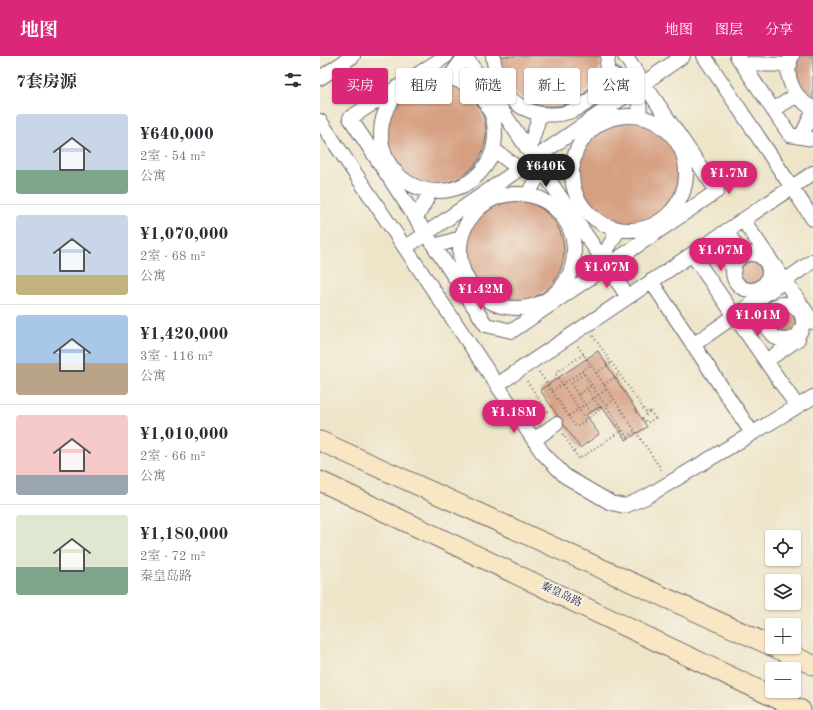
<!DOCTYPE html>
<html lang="zh">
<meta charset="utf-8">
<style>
body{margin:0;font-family:"Old Standard TT","Noto Serif SC",serif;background:#f7f7f7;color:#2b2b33;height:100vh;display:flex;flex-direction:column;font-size:15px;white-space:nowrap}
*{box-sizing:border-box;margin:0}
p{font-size:13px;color:#7c7c81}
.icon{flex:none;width:22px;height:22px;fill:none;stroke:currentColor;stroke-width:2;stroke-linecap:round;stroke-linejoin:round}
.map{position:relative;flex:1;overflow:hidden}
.drawer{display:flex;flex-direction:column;background:#fff;width:320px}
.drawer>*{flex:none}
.guide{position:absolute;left:12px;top:12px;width:380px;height:36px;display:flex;gap:8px}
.controls{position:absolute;left:445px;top:474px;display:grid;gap:8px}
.controls a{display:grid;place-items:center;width:36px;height:36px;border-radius:4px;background:#fff;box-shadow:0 1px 3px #0004;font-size:20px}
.price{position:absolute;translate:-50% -34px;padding:0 9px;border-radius:14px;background:#db2777;color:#fff;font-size:13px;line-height:26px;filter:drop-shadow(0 1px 2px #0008)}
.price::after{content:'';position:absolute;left:50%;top:24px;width:12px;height:9px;margin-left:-6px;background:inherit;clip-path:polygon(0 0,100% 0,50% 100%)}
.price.on{background:#222;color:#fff}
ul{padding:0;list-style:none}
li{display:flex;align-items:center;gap:12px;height:100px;padding:0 16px}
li+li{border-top:1px solid #e1e1e2}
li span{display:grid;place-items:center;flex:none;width:112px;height:80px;border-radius:4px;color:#555}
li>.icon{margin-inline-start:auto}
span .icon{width:48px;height:48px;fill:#fffc;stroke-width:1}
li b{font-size:17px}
h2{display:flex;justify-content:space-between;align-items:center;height:48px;padding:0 16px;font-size:17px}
.tag{padding:0 14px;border-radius:4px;background:#fff;box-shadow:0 1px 3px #0004;font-size:14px;line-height:36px}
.tag.on{background:#db2777;color:#fff}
header{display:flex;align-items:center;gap:24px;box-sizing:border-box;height:56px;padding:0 20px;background:#db2777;color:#fff}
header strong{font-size:19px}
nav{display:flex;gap:22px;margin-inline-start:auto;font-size:14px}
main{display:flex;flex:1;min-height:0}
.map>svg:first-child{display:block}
</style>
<header>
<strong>地图</strong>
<nav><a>地图</a><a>图层</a><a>分享</a></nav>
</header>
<main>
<section class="drawer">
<h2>7套房源<svg class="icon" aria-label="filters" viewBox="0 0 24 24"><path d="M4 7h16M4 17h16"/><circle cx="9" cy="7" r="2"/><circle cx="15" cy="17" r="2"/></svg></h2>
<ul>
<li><span style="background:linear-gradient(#c9d6e8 70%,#7fa58c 0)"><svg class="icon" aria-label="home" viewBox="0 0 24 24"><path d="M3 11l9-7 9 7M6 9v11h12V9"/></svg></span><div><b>¥640,000</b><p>2室 · 54 m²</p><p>公寓</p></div></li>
<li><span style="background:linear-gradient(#c9d6e8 75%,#c2b280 0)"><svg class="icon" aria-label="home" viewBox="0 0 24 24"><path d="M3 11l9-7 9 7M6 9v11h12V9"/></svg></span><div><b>¥1,070,000</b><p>2室 · 68 m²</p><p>公寓</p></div></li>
<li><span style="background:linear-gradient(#a9c7e8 60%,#b9a48a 0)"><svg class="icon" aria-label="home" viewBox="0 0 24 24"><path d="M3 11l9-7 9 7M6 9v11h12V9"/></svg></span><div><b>¥1,420,000</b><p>3室 · 116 m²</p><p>公寓</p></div></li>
<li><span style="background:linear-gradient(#f6c9c9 75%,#9aa5b1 0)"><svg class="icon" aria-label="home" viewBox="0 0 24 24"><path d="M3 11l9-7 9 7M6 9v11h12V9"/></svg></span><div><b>¥1,010,000</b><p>2室 · 66 m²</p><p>公寓</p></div></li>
<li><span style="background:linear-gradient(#dfe7d0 65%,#7fa58c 0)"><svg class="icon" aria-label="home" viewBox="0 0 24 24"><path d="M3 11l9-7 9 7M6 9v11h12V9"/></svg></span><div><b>¥1,180,000</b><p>2室 · 72 m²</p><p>秦皇岛路</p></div></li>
</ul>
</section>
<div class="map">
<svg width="493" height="654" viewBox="0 0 493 654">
<rect width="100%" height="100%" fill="#f7f3e8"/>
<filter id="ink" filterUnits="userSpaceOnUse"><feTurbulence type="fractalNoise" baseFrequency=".025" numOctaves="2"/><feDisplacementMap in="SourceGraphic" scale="8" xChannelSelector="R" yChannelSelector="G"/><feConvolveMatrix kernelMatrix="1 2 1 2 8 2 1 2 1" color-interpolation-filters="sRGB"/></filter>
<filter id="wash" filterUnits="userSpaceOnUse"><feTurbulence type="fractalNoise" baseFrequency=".012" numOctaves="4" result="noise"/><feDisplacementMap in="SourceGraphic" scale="16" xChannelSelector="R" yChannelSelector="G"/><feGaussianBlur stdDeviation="0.9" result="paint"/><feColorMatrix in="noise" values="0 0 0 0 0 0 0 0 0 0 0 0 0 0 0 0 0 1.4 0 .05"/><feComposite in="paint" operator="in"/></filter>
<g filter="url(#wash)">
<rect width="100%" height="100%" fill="#eee5c9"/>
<g id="blocks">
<!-- building -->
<path fill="#d59f81" d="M 180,0 L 280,0 L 281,10 L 273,28 L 259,43 L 240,50 L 220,50 L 202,43 L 187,28 L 180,10 Z
M 476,0 L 493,0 L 493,48 L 473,22 Z
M64 77a51 51 0 1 1 102 0a51 51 0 1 1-102 0Z
M258 117a51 51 0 1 1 102 0a51 51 0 1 1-102 0Z
M142 195a51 51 0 1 1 102 0a51 51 0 1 1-102 0Z
M415 216a16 16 0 1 1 32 0a16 16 0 1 1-32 0Z
M449 266a16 16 0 1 1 32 0a16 16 0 1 1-32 0Z
M 278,295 L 327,371 L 306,384 L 281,350 L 266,359 L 279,378 L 260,392 L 220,334 Z"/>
</g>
</g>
<g filter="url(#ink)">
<use href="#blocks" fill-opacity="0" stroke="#69666d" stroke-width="1"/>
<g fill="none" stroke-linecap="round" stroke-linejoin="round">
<defs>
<path id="street" d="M 126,0 L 30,62 L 166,269 L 192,275 L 397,135 L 305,0
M 145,0 L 308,241
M 173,0 C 175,13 177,26 186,37 C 209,68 260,65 280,32 C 286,22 287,11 288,0
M 384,0 L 493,163
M 417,0 L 470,79 L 493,83
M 472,0 C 462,19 475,44 493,52
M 430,8 L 470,9
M 287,16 L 318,31 L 320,60
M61 78a57 57 0 1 1 114 0a57 57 0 1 1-114 0Z
M 0,22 L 33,0
M 129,22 L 145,0
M 453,54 L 477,39
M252 117a57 57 0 1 1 114 0a57 57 0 1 1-114 0Z
M 0,65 L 222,396 L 245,420 L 291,447 L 305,450 L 326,441 L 493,341
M 481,81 L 493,56
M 173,93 L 199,113
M 209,94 L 220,58
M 218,108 L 253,110
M140 195a57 57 0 1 1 114 0a57 57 0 1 1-114 0Z
M 208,138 L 222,113
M 96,162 L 111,135
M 423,164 L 493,266
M 406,175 L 423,200
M 394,184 L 414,213
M 115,190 L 141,182
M 85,192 L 363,0
M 372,198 L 477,350
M413 216a18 18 0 1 1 36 0a18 18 0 1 1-36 0Z
M 282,202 L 299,173
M 331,225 L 432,377
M447 266a18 18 0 1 1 36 0a18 18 0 1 1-36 0Z
M 373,289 L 493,205
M 446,305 L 478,283
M 177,329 L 493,117
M 214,384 L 236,368"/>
<path id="secondary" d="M 0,385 L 452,590
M 0,425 L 481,654
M 454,591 L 493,609"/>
</defs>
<!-- street casing -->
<use href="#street" stroke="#69666d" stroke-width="16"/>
<!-- secondary casing -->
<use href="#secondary" stroke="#69666d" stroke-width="21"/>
<!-- path -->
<path stroke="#69666d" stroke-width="2" stroke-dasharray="1 3" stroke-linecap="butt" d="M 273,280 L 327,358
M 258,290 L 343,416
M 262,315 L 307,381 L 315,375
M 219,316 L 256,371 L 266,364 L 235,317 L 264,298
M 276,317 L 291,307
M 264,318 L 251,327 L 258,339 L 272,329
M 207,325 L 229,358
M 284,329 L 299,318
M 232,335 L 271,309
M 258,339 L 273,359 L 281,353 L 267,333
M 281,353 L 294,344
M 330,355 L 335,362 L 327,367 L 323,362 Z
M 249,360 L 287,333
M 266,364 L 273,359
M 243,378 L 259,403 L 302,374"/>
<!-- street -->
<use href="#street" stroke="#fff" stroke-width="14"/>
<!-- secondary -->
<use href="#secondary" stroke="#f9e7c3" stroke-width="19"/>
</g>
</g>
<g text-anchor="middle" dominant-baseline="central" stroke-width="3.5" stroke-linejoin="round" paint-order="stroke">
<!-- street labels -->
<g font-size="11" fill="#22223b" stroke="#f7f3e8">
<text transform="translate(241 539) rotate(25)">秦皇岛路</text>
</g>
</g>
</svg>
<div class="controls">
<a><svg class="icon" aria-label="locate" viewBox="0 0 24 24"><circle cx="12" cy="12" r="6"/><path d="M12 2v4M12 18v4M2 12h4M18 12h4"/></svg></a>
<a><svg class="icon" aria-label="layers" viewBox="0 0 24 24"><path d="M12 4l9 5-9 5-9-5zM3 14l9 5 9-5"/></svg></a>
<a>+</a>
<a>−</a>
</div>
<b class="price on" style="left:226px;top:132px">¥640K</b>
<b class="price" style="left:409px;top:139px">¥1.7M</b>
<b class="price" style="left:401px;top:216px">¥1.07M</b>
<b class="price" style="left:287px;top:233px">¥1.07M</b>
<b class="price" style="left:161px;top:255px">¥1.42M</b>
<b class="price" style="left:438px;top:281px">¥1.01M</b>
<b class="price" style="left:194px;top:378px">¥1.18M</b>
<div class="guide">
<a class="tag on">买房</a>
<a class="tag">租房</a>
<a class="tag">筛选</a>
<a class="tag">新上</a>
<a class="tag">公寓</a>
</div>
</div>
</main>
